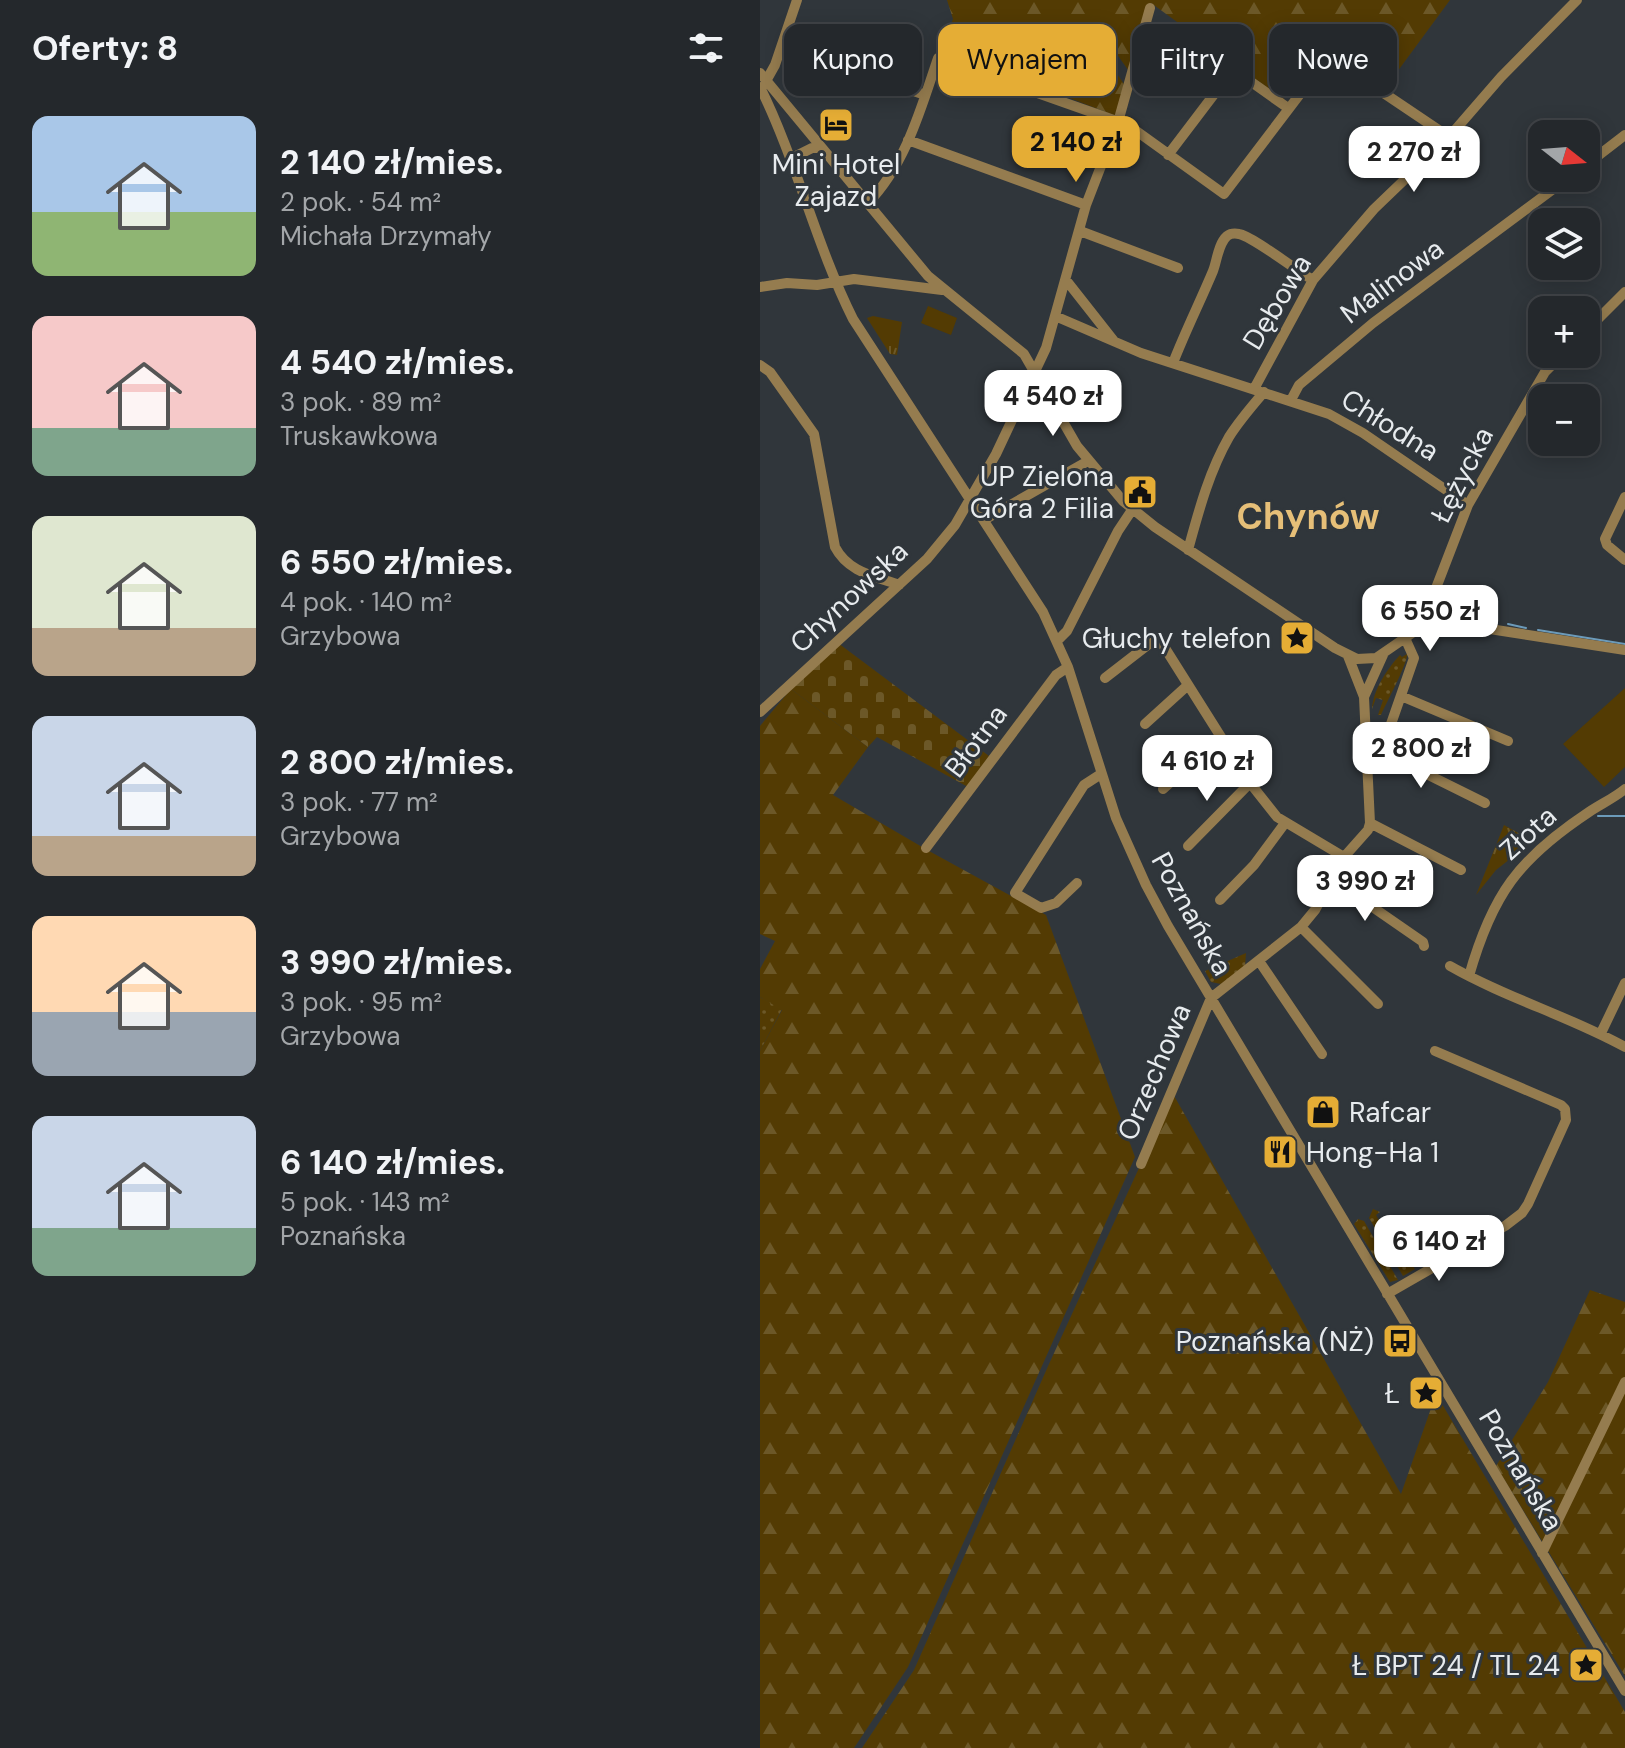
<!DOCTYPE html>
<html lang="pl">
<meta charset="utf-8">
<style>
body{margin:0;font-family:"DM Sans",sans-serif;background:#2c3034;color:#f1f3f6;height:100vh;display:flex;flex-direction:column;font-size:30px;white-space:nowrap}
*{box-sizing:border-box;margin:0}
p{font-size:26px;color:#a3a6a9}
.icon{flex:none;width:44px;height:44px;fill:none;stroke:currentColor;stroke-width:2;stroke-linecap:round;stroke-linejoin:round}
.map{position:relative;flex:1;overflow:hidden}
.details{display:flex;flex-direction:column;background:#24282c;width:760px}
.details>*{flex:none}
.banner{position:absolute;left:24px;top:24px;width:720px;height:72px;display:flex;gap:16px}
.needle{width:52px;rotate:107deg}
.fabs{position:absolute;left:768px;top:120px;display:grid;gap:16px}
.fabs a{display:grid;place-items:center;width:72px;height:72px;border-radius:16px;background:#24282c;box-shadow:0 4px 20px #0003,0 0 0 2px #414448;font-size:40px}
.price{position:absolute;translate:-50% -68px;padding:0 18px;border-radius:16px;background:#fff;color:#222;font-size:26px;line-height:52px;filter:drop-shadow(0 2px 4px #0008)}
.price::after{content:'';position:absolute;left:50%;top:48px;width:24px;height:18px;margin-left:-12px;background:inherit;clip-path:polygon(0 0,100% 0,50% 100%)}
.price.current{background:#e5ad35;color:#111}
ul{padding:0;list-style:none}
li{display:flex;align-items:center;gap:24px;height:200px;padding:0 32px}
li span{display:grid;place-items:center;flex:none;width:224px;height:160px;border-radius:16px;color:#555}
li>.icon{margin-inline-start:auto}
span .icon{width:96px;height:96px;fill:#fffc;stroke-width:1}
li b{font-size:34px}
h2{display:flex;justify-content:space-between;align-items:center;height:96px;padding:0 32px;font-size:34px}
.pill{padding:0 28px;border-radius:16px;background:#24282c;box-shadow:0 4px 20px #0003,0 0 0 2px #414448;font-size:28px;line-height:72px}
.pill.current{background:#e5ad35;color:#111}
main{display:flex;flex:1;min-height:0}
.map>svg:first-child{display:block}
</style>
<main>
<section class="details">
<h2>Oferty: 8<svg class="icon" aria-label="filters" viewBox="0 0 24 24"><path d="M4 7h16M4 17h16"/><circle cx="9" cy="7" r="2"/><circle cx="15" cy="17" r="2"/></svg></h2>
<ul>
<li><span style="background:linear-gradient(#a9c7e8 60%,#8fb573 0)"><svg class="icon" aria-label="home" viewBox="0 0 24 24"><path d="M3 11l9-7 9 7M6 9v11h12V9"/></svg></span><div><b>2 140 zł/mies.</b><p>2 pok. · 54 m²</p><p>Michała Drzymały</p></div></li>
<li><span style="background:linear-gradient(#f6c9c9 70%,#7fa58c 0)"><svg class="icon" aria-label="home" viewBox="0 0 24 24"><path d="M3 11l9-7 9 7M6 9v11h12V9"/></svg></span><div><b>4 540 zł/mies.</b><p>3 pok. · 89 m²</p><p>Truskawkowa</p></div></li>
<li><span style="background:linear-gradient(#dfe7d0 70%,#b9a48a 0)"><svg class="icon" aria-label="home" viewBox="0 0 24 24"><path d="M3 11l9-7 9 7M6 9v11h12V9"/></svg></span><div><b>6 550 zł/mies.</b><p>4 pok. · 140 m²</p><p>Grzybowa</p></div></li>
<li><span style="background:linear-gradient(#c9d6e8 75%,#b9a48a 0)"><svg class="icon" aria-label="home" viewBox="0 0 24 24"><path d="M3 11l9-7 9 7M6 9v11h12V9"/></svg></span><div><b>2 800 zł/mies.</b><p>3 pok. · 77 m²</p><p>Grzybowa</p></div></li>
<li><span style="background:linear-gradient(#ffd9b3 60%,#9aa5b1 0)"><svg class="icon" aria-label="home" viewBox="0 0 24 24"><path d="M3 11l9-7 9 7M6 9v11h12V9"/></svg></span><div><b>3 990 zł/mies.</b><p>3 pok. · 95 m²</p><p>Grzybowa</p></div></li>
<li><span style="background:linear-gradient(#c9d6e8 70%,#7fa58c 0)"><svg class="icon" aria-label="home" viewBox="0 0 24 24"><path d="M3 11l9-7 9 7M6 9v11h12V9"/></svg></span><div><b>6 140 zł/mies.</b><p>5 pok. · 143 m²</p><p>Poznańska</p></div></li>
</ul>
</section>
<div class="map">
<svg width="865" height="1748" viewBox="0 0 865 1748">
<defs>
<pattern id="grass-dots" width="8" height="8" patternUnits="userSpaceOnUse" patternTransform="scale(2)"><rect width="8" height="8" fill="#533b03"/><path d="M2 2h.1M6 6h.1" fill="none" stroke="#6c5828" stroke-width="1.8" stroke-linecap="round"/></pattern>
<pattern id="forest-firs" width="22" height="20" patternUnits="userSpaceOnUse" patternTransform="scale(2)"><rect width="22" height="20" fill="#533b03"/><path d="M5 1l3.5 6h-7zM16 11l3.5 6h-7z" fill="#6c5828"/></pattern>
<pattern id="cemetery-stones" width="16" height="16" patternUnits="userSpaceOnUse" patternTransform="scale(2)"><rect width="16" height="16" fill="#533b03"/><path d="M2 7V4a2 2 0 0 1 4 0v3zM10 15v-3a2 2 0 0 1 4 0v3z" fill="#6c5828"/></pattern>
<pattern id="park-tufts" width="24" height="20" patternUnits="userSpaceOnUse" patternTransform="scale(2)"><rect width="24" height="20" fill="#533b03"/><path d="M3 7l-1-3M5 7V3M7 7l1-3M15 17l-1-3M17 17v-4M19 17l1-3" fill="none" stroke="#6c5828"/></pattern>
</defs>
<rect width="100%" height="100%" fill="#30363b"/>
<!-- grass -->
<path fill="url(#grass-dots)" d="M 647,654 C 648,663 626,703 621,715 L 618,715 L 623,700 L 616,698 L 612,709 C 613,690 627,669 640,655 L 642,657 Z
M 486,953 L 485,967 L 461,984 L 451,982 L 445,971 Z
M 0,997 L 22,1009 L 0,1051 Z
M 613,1209 L 620,1212 L 616,1215 L 647,1267 L 652,1265 L 655,1269 L 643,1276 L 609,1218 Z
M 598,1219 L 604,1221 L 638,1280 L 630,1282 L 594,1224 Z"/>
<!-- forest -->
<path fill="url(#forest-firs)" d="M 187,0 L 690,0 L 626,87 L 567,47 L 523,99 L 391,3 L 371,74 L 351,46 L 342,52 L 364,84 L 356,116 L 183,49 L 193,19 Z
M 31,689 L 108,747 L 73,795 L 169,851 L 286,915 L 375,1157 L 148,1667 L 94,1748 L 0,1748 L 0,1051 L 22,1010 L 0,997 L 0,969 L 15,941 L 0,934 L 0,726 Z
M 413,1094 L 641,1494 L 676,1394 L 865,1712 L 865,1748 L 102,1748 L 154,1670 L 289,1364 Z
M 830,1290 L 865,1302 L 865,1676 L 736,1466 L 788,1382 Z"/>
<!-- cemetery -->
<path fill="url(#cemetery-stones)" d="M 78,643 L 229,756 L 208,787 L 117,737 L 108,747 L 31,689 Z"/>
<!-- park -->
<path fill="url(#park-tufts)" d="M 113,316 L 142,322 L 137,355 L 130,354 L 107,318 Z
M 744,825 L 773,841 L 736,870 L 716,895 Z"/>
<!-- pitch -->
<path fill="#533b03" d="M 168,306 L 197,318 L 191,335 L 161,323 Z
M 865,688 L 865,767 L 844,787 L 803,744 Z"/>
<g fill="none" stroke-linecap="round" stroke-linejoin="round">
<!-- stream -->
<path stroke="#6c9bba" stroke-width="2" d="M 675,617 L 737,623
M 748,624 L 766,628
M 778,630 L 865,644
M 838,816 L 865,816"/>
<!-- minor -->
<path stroke="#957c4f" stroke-width="10" d="M 81,65 L 165,95
M 0,73 L 168,276 L 264,354 L 317,446 L 363,501 L 395,527 L 575,648 L 597,659 L 616,658 L 661,627 L 691,623 L 865,650
M 6,81 L 15,65 L 37,0
M 0,87 C 37,162 56,245 93,319 L 283,612 L 308,667 L 356,818 L 386,885 L 408,926 L 865,1691
M 148,140 L 326,205
M 408,155 L 468,76 L 474,73 L 480,74 L 528,108
M 30,159 L 52,148 L 62,148
M 826,165 L 865,135
M 108,203 C 146,164 161,108 178,58 L 368,125 L 464,194 L 553,77 L 555,64 L 560,59 L 569,59 L 582,65 L 689,137
M 320,231 L 418,268
M 306,280 L 354,341
M 0,287 L 27,283 L 57,285 L 94,279 L 182,290
M 295,316 L 381,353 L 569,414 L 603,433 L 708,505
M 826,331 L 865,292
M 413,363 C 425,332 440,302 453,271 C 457,261 458,244 467,236 C 471,233 474,233 479,234 C 492,236 537,271 553,280
M 0,365 L 10,372 L 54,434 L 75,547 C 88,572 114,576 139,585
M 494,389 L 553,280 L 614,209 L 689,137 L 741,77 L 817,0
M 531,400 L 539,385 L 613,323 L 808,178
M 865,497 L 845,539 L 847,545 L 865,560
M 224,520 L 328,461
M 428,550 C 439,510 449,472 469,437 C 479,421 492,406 504,392
M 661,627 L 708,505 L 785,372 L 803,354
M 297,641 L 307,631 L 358,531 L 372,510
M 345,678 L 398,637 L 490,783 L 517,817 L 584,857
M 641,696 L 748,741
M 604,697 L 623,655
M 0,712 L 167,559 L 195,525 L 236,454 L 286,348 L 326,205 L 358,122 L 390,8
M 385,724 L 428,685
M 606,728 L 627,728 L 631,724 L 654,658 L 645,638
M 608,745 L 725,803
M 403,789 L 461,737
M 610,823 L 701,870
M 428,846 L 490,783
M 166,848 L 296,675 L 308,667
M 572,879 L 663,942 L 664,946
M 317,883 L 296,903 L 281,908 L 255,893 L 324,785 L 341,774
M 460,900 L 494,865 L 525,823
M 541,927 L 618,1004
M 499,961 L 562,1054
M 690,966 C 746,998 809,1016 865,1047
M 709,976 C 732,895 758,859 829,812 C 841,804 854,798 865,789
M 841,1033 L 865,983
M 381,1164 L 451,998 L 541,927 L 555,910 L 584,857 L 608,830 L 610,823 L 604,697 L 588,656
M 627,1294 L 745,1226 L 762,1213 L 768,1204 L 806,1120 L 805,1109 L 801,1105 L 675,1051
M 782,1553 L 865,1382"/>
</g>
<!-- icons -->
<defs>
<symbol id="hotel-square" viewBox="-11 -11 22 22"><rect x="-9" y="-9" width="18" height="18" rx="4" fill="#e5ad35" stroke="#30363b"/><path d="M-6-4.5h1.5V1H6V5H4.5V3h-9V5H-6ZM-4 0a1.8 1.8 0 1 1 3.6 0ZM.5 0V-2.5h3Q6-2.5 6 0Z" fill="#111"/></symbol>
<symbol id="civic-square" viewBox="-11 -11 22 22"><rect x="-9" y="-9" width="18" height="18" rx="4" fill="#e5ad35" stroke="#30363b"/><path d="M-.6-6.5H3V-4.5H.6V-3L4-1V1h2V6H-6V1h2V-1L-.6-3ZM-1.2 2.5V6h2.4V2.5Z" fill="#111"/></symbol>
<symbol id="sight-square" viewBox="-11 -11 22 22"><rect x="-9" y="-9" width="18" height="18" rx="4" fill="#e5ad35" stroke="#30363b"/><path d="M0-6L1.8-2.2L6-1.7L2.9 1.2L3.7 5.4L0 3.3L-3.7 5.4L-2.9 1.2L-6-1.7L-1.8-2.2Z" fill="#111"/></symbol>
<symbol id="shop-square" viewBox="-11 -11 22 22"><rect x="-9" y="-9" width="18" height="18" rx="4" fill="#e5ad35" stroke="#30363b"/><path d="M-5-2.5h2.3a2.7 3.5 0 0 1 5.4 0H5L5.5 6h-11ZM-1.5-2.5h3a1.5 2.3 0 0 0-3 0Z" fill="#111"/></symbol>
<symbol id="restaurant-square" viewBox="-11 -11 22 22"><rect x="-9" y="-9" width="18" height="18" rx="4" fill="#e5ad35" stroke="#30363b"/><path d="M-5-6h1v4h1v-4h1v4h1v-4h1v5L-1.5 .5V6h-2V.5L-5-1ZM5-6V6H3V1.5H1.5Q1.5-4 5-6Z" fill="#111"/></symbol>
<symbol id="bus-square" viewBox="-11 -11 22 22"><rect x="-9" y="-9" width="18" height="18" rx="4" fill="#e5ad35" stroke="#30363b"/><path d="M-5-6H5V4H4V6H2V4H-2V6H-4V4H-5ZM-3.5-4V0h7V-4ZM-3.5 1.2v1.5H-2V1.2ZM2 1.2v1.5H3.5V1.2Z" fill="#111"/></symbol>
</defs>
<g fill-rule="evenodd">
<use href="#hotel-square" x="56" y="105" width="40" height="40"/>
<use href="#civic-square" x="360" y="472" width="40" height="40"/>
<use href="#sight-square" x="517" y="618" width="40" height="40"/>
<use href="#shop-square" x="543" y="1092" width="40" height="40"/>
<use href="#restaurant-square" x="500" y="1132" width="40" height="40"/>
<use href="#bus-square" x="620" y="1321" width="40" height="40"/>
<use href="#sight-square" x="646" y="1373" width="40" height="40"/>
<use href="#sight-square" x="806" y="1645" width="40" height="40"/>
</g>
<g text-anchor="middle" dominant-baseline="central" stroke-width="6" stroke-linejoin="round" paint-order="stroke">
<!-- poi labels -->
<g font-size="28" fill="#e7ebee" stroke="#30363b" text-anchor="end">
<text x="76" y="164" text-anchor="middle">Mini Hotel<tspan x="76" dy="32">Zajazd</tspan></text>
<text x="354" y="476">UP Zielona<tspan x="354" dy="32">Góra 2 Filia</tspan></text>
<text x="511" y="638">Głuchy telefon</text>
<text x="589" y="1112" text-anchor="start">Rafcar</text>
<text x="546" y="1152" text-anchor="start">Hong-Ha 1</text>
<text x="614" y="1341">Poznańska (NŻ)</text>
<text x="640" y="1393">Ł</text>
<text x="800" y="1665">Ł BPT 24 / TL 24</text>
</g>
<!-- street labels -->
<g font-size="28" fill="#e7ebee" stroke="#30363b">
<text transform="translate(632 281) rotate(-37)">Malinowa</text>
<text transform="translate(517 302) rotate(-59)">Dębowa</text>
<text transform="translate(630 425) rotate(32)">Chłodna</text>
<text transform="translate(702 475) rotate(-63)">Łężycka</text>
<text transform="translate(89 597) rotate(-43)">Chynowska</text>
<text transform="translate(216 741) rotate(-53)">Błotna</text>
<text transform="translate(768 833) rotate(-42)">Złota</text>
<text transform="translate(432 914) rotate(61)">Poznańska</text>
<text transform="translate(394 1072) rotate(-67)">Orzechowa</text>
<text transform="translate(761 1470) rotate(59)">Poznańska</text>
</g>
<!-- district labels -->
<g font-size="36" font-weight="bold" fill="#e6bf78" stroke="#30363b">
<text x="548" y="516">Chynów</text>
</g>
</g>
</svg>
<div class="fabs">
<a><svg class="needle" viewBox="-14 -14 28 28"><path d="M0-13l5 13h-10z" fill="#e53935"/><path d="M0 13l5-13h-10z" fill="#a3a6a9"/></svg></a>
<a><svg class="icon" aria-label="layers" viewBox="0 0 24 24"><path d="M12 4l9 5-9 5-9-5zM3 14l9 5 9-5"/></svg></a>
<a>+</a>
<a>−</a>
</div>
<b class="price current" style="left:316px;top:184px">2 140 zł</b>
<b class="price" style="left:654px;top:194px">2 270 zł</b>
<b class="price" style="left:293px;top:438px">4 540 zł</b>
<b class="price" style="left:670px;top:653px">6 550 zł</b>
<b class="price" style="left:661px;top:790px">2 800 zł</b>
<b class="price" style="left:447px;top:803px">4 610 zł</b>
<b class="price" style="left:605px;top:923px">3 990 zł</b>
<b class="price" style="left:679px;top:1283px">6 140 zł</b>
<div class="banner">
<a class="pill">Kupno</a>
<a class="pill current">Wynajem</a>
<a class="pill">Filtry</a>
<a class="pill">Nowe</a>
</div>
</div>
</main>
